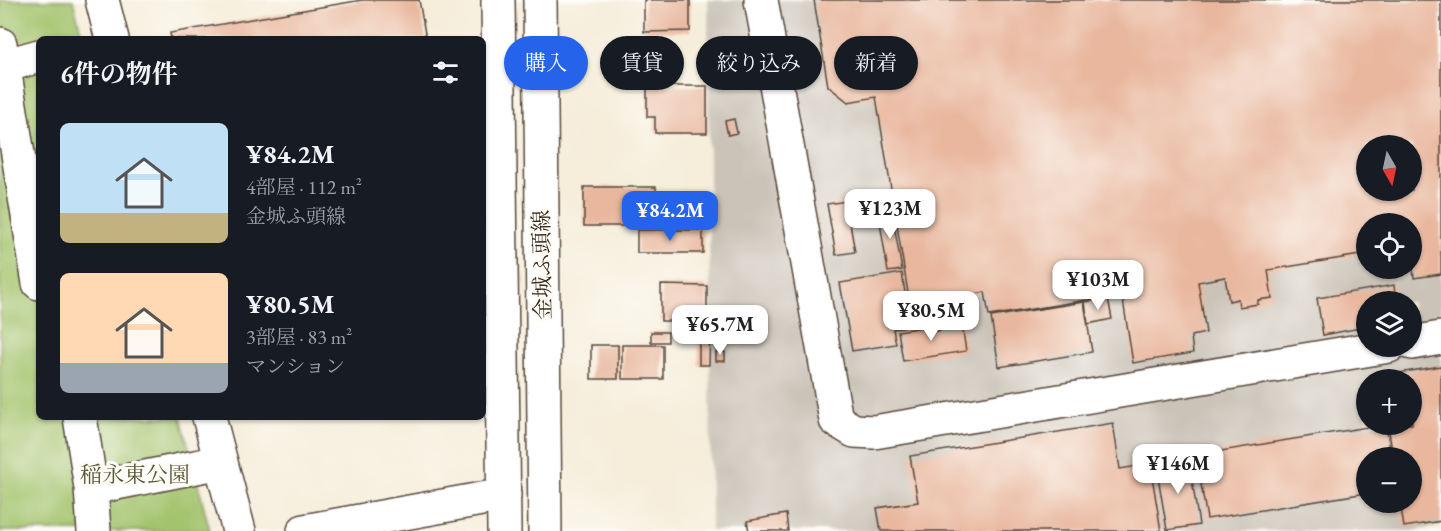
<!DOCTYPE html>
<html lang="ja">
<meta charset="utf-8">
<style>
body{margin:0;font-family:"EB Garamond","Noto Serif JP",serif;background:#20242c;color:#f1f3f6;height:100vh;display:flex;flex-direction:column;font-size:22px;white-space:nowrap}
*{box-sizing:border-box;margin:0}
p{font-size:20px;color:#9ea1a6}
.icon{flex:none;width:33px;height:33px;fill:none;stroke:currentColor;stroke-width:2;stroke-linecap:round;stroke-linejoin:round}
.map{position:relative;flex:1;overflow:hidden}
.sheet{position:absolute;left:36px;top:36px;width:450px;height:384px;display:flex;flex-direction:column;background:#171b24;border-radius:9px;box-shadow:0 2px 4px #0004}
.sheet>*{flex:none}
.hud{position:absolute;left:504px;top:36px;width:570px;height:54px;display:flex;gap:12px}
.needle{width:39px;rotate:171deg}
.tools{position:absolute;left:1356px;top:135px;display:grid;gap:12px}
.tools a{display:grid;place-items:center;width:66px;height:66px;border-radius:50%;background:#171b24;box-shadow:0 2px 4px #0004;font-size:30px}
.price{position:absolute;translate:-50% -51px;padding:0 14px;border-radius:12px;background:#fff;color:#222;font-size:20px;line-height:39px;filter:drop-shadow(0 2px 3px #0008)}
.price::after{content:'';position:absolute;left:50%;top:36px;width:18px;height:14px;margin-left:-9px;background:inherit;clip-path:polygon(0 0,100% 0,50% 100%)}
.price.selected{background:#2563eb;color:#fff}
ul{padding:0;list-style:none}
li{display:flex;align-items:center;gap:18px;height:150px;padding:0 24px}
li span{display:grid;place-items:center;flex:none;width:168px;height:120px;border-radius:9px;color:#555}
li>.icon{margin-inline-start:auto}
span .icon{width:72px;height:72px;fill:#fffc;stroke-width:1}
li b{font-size:26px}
h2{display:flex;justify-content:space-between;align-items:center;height:72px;padding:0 24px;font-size:26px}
.tag{padding:0 21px;border-radius:27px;background:#171b24;box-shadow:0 2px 4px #0004;font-size:21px;line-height:54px}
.tag.selected{background:#2563eb;color:#fff}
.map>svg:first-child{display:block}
</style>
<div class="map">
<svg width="1441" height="531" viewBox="0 0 1441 531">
<rect width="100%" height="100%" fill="#fdfcf7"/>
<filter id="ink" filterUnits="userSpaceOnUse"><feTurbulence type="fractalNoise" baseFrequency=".0167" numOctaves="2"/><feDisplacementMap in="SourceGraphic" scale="12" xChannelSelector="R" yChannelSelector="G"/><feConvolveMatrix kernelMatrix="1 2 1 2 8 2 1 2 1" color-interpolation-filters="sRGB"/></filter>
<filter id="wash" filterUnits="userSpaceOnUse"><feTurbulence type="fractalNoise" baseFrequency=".008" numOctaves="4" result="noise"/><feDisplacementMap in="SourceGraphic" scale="24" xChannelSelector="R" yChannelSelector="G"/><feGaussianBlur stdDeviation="1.35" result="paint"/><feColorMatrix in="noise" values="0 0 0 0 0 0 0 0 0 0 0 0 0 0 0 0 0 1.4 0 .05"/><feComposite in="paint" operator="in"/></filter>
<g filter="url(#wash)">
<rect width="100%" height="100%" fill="#f6edda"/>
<!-- industrial -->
<path fill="#cbc3b8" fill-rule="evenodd" d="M 708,0 L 1441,0 L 1441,526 L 1412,531 L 711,531 ZM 1366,146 L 1412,146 L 1412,190 L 1366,190 ZM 1366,224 L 1412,224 L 1412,268 L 1366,268 ZM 1366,302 L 1412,302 L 1412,346 L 1366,346 ZM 1366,380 L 1412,380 L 1412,424 L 1366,424 ZM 1366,458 L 1412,458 L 1412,502 L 1366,502 Z"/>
<!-- green -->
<path fill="#a3c36c" stroke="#6f7645" stroke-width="1.5" d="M 0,0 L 73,0 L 83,39 L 39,39 L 39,417 L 181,417 L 210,531 L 0,531 Z"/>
<g id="blocks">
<!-- building -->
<path fill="#e9b79e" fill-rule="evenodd" d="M 362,0 L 419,0 L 426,39 L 171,39 L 170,33 Z
M 644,0 L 690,0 L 690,31 L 644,32 Z
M 814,0 L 1441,0 L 1441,274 L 1414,278 L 1412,260 L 1412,224 L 1366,224 L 1366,254 L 1268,270 L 1272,298 L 1258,300 L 1258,304 L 1239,307 L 1238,299 L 1229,301 L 1225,277 L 1198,282 L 1206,333 L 1191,336 L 1193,353 L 1133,363 L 1122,294 L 989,316 L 985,292 L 910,305 L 876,97 L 848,102 L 828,86 ZM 1366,146 L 1412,146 L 1412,190 L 1366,190 Z
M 647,86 L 707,86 L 707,133 L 655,133 L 655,117 L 647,117 Z
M 734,119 L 737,133 L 728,135 L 725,121 Z
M 584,187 L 656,187 L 656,226 L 584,226 Z
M 846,201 L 855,252 L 836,255 L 827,204 Z
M 891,208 L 902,270 L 888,272 L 878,210 Z
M 637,230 L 703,230 L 703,253 L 637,253 Z
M 902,273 L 910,325 L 893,329 L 896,344 L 852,351 L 840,283 Z
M 661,285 L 707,286 L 707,321 L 661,321 Z
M 1394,285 L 1396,302 L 1366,302 L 1366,327 L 1323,335 L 1317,298 Z
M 1108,298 L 1112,319 L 1088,324 L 1085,302 Z
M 1084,302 L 1092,352 L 999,367 L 991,317 Z
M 935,325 L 936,331 L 962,326 L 966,351 L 903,361 L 898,331 Z
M 699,330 L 710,330 L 709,365 L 699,365 Z
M 651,332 L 668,332 L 668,342 L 651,342 Z
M 591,345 L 618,345 L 618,379 L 591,379 Z
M 622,345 L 663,345 L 663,379 L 622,379 Z
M 716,352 L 725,352 L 725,361 L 716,361 Z
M 1441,366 L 1441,521 L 1404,527 L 1400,502 L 1412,502 L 1412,458 L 1393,458 L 1388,424 L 1412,424 L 1412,380 L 1399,380 L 1398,373 Z
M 1113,423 L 1120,469 L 1150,464 L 1161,531 L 881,531 L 877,508 L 918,502 L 910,456 Z
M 1386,424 L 1391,458 L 1366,458 L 1366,493 L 1207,519 L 1196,455 Z
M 1189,460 L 1199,525 L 1167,530 L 1156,465 Z
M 786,514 L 788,531 L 749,531 L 747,521 Z"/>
</g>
</g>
<g filter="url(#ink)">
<use href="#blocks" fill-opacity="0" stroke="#57473a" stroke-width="1.5"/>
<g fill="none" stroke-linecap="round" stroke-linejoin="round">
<defs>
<path id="minor" d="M 102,0 L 112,39
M 761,0 L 836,420 L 854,431 L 874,432 L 1389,346
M 0,44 L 39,283
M 0,67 L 39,56
M 1412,343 L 1441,338
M 80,417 L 91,488 L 94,531
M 209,417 L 239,531
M 91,488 L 221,462
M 304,531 L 504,495"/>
<path id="major" d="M 498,0 L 504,531
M 540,0 L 545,531"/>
</defs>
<!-- minor casing -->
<use href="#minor" stroke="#57473a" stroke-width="36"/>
<!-- major casing -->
<use href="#major" stroke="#57473a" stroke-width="36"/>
<!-- minor -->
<use href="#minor" stroke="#fff" stroke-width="33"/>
<!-- major -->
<use href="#major" stroke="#fff" stroke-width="33"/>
</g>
</g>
<g text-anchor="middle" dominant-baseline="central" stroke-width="6" stroke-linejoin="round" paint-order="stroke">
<!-- street labels -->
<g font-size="22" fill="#3b2a1e" stroke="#fdfcf7">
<text transform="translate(542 265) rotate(-91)">金城ふ頭線</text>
</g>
<!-- park labels -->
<g font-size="22" fill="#5a5835" stroke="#fdfcf7">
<text x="135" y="474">稲永東公園</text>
</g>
</g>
</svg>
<div class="tools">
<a><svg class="needle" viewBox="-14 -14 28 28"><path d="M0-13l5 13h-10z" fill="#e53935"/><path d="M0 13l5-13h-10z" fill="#9ea1a6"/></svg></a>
<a><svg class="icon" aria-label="locate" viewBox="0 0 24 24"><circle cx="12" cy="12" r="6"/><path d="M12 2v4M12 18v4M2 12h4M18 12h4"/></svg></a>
<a><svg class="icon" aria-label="layers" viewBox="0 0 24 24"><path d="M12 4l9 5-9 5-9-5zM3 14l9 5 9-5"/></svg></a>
<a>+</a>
<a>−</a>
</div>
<b class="price" style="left:890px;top:240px">¥123M</b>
<b class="price selected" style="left:670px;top:242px">¥84.2M</b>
<b class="price" style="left:1098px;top:311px">¥103M</b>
<b class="price" style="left:931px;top:342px">¥80.5M</b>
<b class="price" style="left:720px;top:356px">¥65.7M</b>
<b class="price" style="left:1178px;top:495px">¥146M</b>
<div class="hud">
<a class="tag selected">購入</a>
<a class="tag">賃貸</a>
<a class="tag">絞り込み</a>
<a class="tag">新着</a>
</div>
<section class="sheet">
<h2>6件の物件<svg class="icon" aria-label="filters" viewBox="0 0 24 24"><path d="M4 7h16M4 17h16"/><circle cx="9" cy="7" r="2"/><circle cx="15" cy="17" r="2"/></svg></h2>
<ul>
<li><span style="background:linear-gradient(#bfe0f5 75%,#c2b280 0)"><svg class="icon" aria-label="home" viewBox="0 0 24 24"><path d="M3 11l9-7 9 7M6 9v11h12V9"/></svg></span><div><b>¥84.2M</b><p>4部屋 · 112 m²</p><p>金城ふ頭線</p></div></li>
<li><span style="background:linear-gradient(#ffd9b3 75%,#9aa5b1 0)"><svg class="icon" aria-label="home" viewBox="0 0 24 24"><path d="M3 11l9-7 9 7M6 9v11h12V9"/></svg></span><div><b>¥80.5M</b><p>3部屋 · 83 m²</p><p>マンション</p></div></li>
</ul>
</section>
</div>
